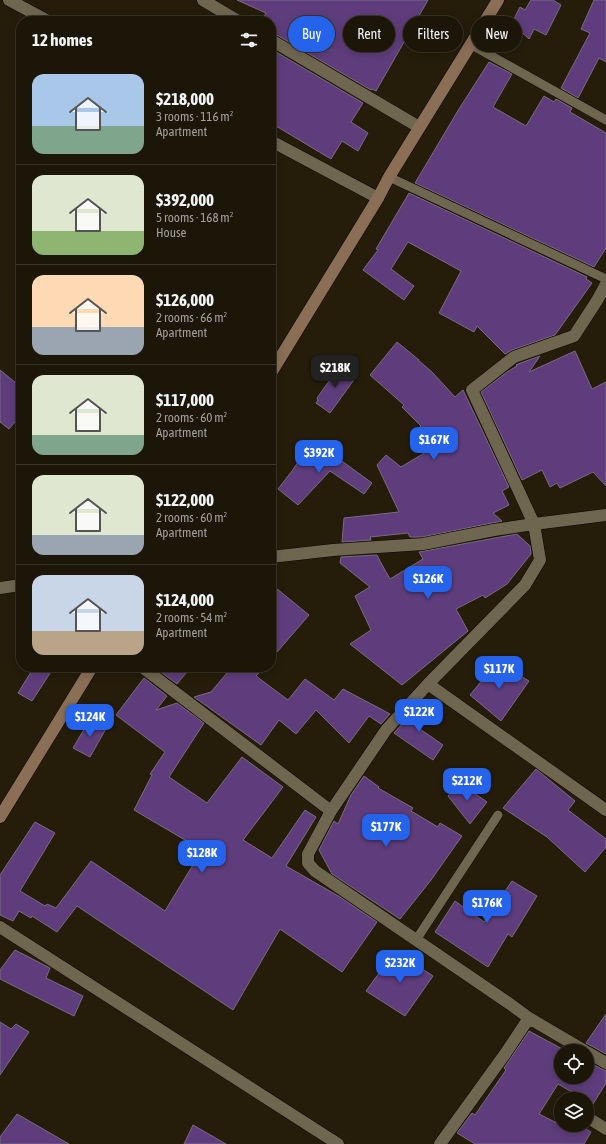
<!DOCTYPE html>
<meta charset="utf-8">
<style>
body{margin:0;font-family:"Asap Condensed",sans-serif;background:#292316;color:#f1f3f6;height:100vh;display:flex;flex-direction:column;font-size:15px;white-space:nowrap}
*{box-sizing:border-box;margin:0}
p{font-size:13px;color:#a09f9c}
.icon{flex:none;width:22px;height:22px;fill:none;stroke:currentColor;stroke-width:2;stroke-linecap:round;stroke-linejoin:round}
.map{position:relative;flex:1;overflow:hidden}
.panel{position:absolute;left:16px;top:16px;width:260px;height:656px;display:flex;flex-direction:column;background:#1c1608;border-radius:16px;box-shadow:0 2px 10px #0003,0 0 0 1px #3a3529}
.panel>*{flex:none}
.banner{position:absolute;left:288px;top:16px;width:258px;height:36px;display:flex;gap:8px}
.tools{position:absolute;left:554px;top:1044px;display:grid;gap:8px}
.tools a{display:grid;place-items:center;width:40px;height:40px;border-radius:50%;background:#1c1608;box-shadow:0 2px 10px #0003,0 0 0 1px #3a3529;font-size:20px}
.price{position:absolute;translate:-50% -34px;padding:0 9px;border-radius:8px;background:#2563eb;color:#fff;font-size:13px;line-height:26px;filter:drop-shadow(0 1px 2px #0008)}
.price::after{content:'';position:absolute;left:50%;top:24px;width:12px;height:9px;margin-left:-6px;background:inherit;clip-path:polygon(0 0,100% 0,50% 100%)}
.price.on{background:#222;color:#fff}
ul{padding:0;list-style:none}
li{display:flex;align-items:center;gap:12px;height:100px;padding:0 16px}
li+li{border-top:1px solid #3a3529}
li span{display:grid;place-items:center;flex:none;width:112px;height:80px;border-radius:12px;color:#555}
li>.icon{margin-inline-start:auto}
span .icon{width:48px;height:48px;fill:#fffc;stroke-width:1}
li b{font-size:17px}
h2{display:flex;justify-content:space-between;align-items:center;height:48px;padding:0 16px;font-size:17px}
.chip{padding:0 14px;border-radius:18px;background:#1c1608;box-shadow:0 2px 10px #0003,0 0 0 1px #3a3529;font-size:14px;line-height:36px}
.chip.on{background:#2563eb;color:#fff}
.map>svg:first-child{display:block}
</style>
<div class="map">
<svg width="606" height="1144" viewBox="0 0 606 1144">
<rect width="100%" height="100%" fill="#251d0a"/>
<!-- building -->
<path fill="#5f3d7c" stroke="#776c82" d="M 237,0 L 428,0 L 376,91 L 372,89 L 371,90 L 275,34 L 271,33 L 271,21 L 261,21 L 266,13 Z
M 531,0 L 553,0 L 561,5 L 546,35 L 534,29 L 529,39 L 512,23 L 520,7 L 525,10 Z
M 594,0 L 606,0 L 606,62 L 599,58 L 578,98 L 561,88 L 590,33 L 581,29 Z
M 271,49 L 363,103 L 351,122 L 368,133 L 358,151 L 342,141 L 331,159 L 271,123 Z
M 489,62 L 512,74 L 493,107 L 526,126 L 544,96 L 554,102 L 556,99 L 572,108 L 570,112 L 606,133 L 606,248 L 594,267 L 415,183 L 459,109 Z
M 409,193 L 587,277 L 586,279 L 592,283 L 555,335 L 512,350 L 505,354 L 477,326 L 474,332 L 439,313 L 461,271 L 408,242 L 391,269 L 414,286 L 404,300 L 363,270 L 378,250 L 376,249 Z
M 397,342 L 419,360 L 418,360 L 432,372 L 455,397 L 463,390 L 509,487 L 502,491 L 509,505 L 493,513 L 502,521 L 422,537 L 410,537 L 408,533 L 370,537 L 371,540 L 342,542 L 344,518 L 399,512 L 377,465 L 386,455 L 401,467 L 436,446 L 419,428 L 421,426 L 402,407 L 404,405 L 370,375 Z
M 575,351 L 592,389 L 606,382 L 606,486 L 593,472 L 560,488 L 557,483 L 550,487 L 542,470 L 522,480 L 481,392 L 507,372 L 517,366 L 516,365 L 518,364 L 540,356 L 529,372 Z
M 340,366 L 356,377 L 330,413 L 316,403 L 318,400 L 317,398 Z
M 0,370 L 21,387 L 21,415 L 9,429 L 0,422 Z
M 313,440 L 372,483 L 364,494 L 330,471 L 298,505 L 278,489 L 292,471 Z
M 517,534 L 530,546 L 531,554 L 507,584 L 485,598 L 483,595 L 456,609 L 468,631 L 402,685 L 350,644 L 371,630 L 355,596 L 370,587 L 340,563 L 341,557 L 377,555 L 381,563 L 390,579 L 423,559 L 419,552 Z
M 271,584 L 309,615 L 271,659 Z
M 497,662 L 529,681 L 501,721 L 470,695 Z
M 34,667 L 54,667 L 32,701 L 18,693 Z
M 154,667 L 191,667 L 177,684 Z
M 232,667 L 264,667 L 256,676 L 288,700 L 305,679 L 334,700 L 343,689 L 390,714 L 381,724 L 369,716 L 349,743 L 316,710 L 296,734 L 279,720 L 261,745 L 194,697 L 211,692 Z
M 144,678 L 167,696 L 156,710 L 177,703 L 204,723 L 169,777 L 207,803 L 242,757 L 283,787 L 243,840 L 272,858 L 305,810 L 316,817 L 286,866 L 340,897 L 377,922 L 342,972 L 280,929 L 233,1010 L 77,906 L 57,932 L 32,916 L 31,918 L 19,911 L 13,921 L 0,915 L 0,875 L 35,822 L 55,833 L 20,891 L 45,906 L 47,904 L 56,908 L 91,861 L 165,911 L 202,850 L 134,810 L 152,775 L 150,774 L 165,752 L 116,715 Z
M 421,703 L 433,711 L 417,727 L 443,745 L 433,760 L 394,733 Z
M 90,719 L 107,727 L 90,757 L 73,748 Z
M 536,769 L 575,801 L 568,810 L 606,839 L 606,847 L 585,872 L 547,837 L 503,808 Z
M 364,776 L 379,787 L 378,788 L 413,808 L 411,811 L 438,827 L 440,823 L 462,836 L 431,880 L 400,919 L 332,874 L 319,850 L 334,821 L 338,824 L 351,795 Z
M 458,782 L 487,802 L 470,824 L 448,796 Z
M 512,881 L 537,896 L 512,937 L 508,934 L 488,967 L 435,932 L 455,901 L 484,922 Z
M 15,950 L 50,968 L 46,978 L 83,996 L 74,1016 L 0,979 L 0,970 Z
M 395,951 L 433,976 L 405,1016 L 366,991 Z
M 606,1014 L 606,1054 L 586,1043 Z
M 0,1022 L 11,1029 L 16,1024 L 29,1032 L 0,1075 Z
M 529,1031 L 566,1051 L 561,1051 L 561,1077 L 587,1077 L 587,1061 L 602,1069 L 606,1070 L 606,1083 L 593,1104 L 587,1101 L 587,1099 L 584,1099 L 558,1084 L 539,1114 L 561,1125 L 579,1125 L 591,1132 L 584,1144 L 475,1144 L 457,1133 L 472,1113 L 475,1115 L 506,1070 L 504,1068 Z
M 17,1114 L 69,1144 L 0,1144 L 0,1137 Z
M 193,1125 L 226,1144 L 184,1144 Z"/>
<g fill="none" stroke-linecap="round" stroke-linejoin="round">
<defs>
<path id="lane" d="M 470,44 L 606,120
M 389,177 L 606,279
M 416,940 L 498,815"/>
<path id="street" d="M 9,0 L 48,21
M 203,0 L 238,21
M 271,40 L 419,127
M 271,141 L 378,198
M 271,557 L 333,550 L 423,544 L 494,530 L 534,524 L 606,515
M 0,588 L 21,585
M 142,667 L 331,811
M 428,684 L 606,810
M 0,927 L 338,1144
M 585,1051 L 529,1018 L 510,1004 L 315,871 L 308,863 L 308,854 L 331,811 L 386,730 L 428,684 L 525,585 L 540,560 L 534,524 L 472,390 L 514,357 L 574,336 L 598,299 L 606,284
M 587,1052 L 606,1063
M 587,1117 L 606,1129
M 440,1144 L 505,1054 L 529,1018"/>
<path id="secondary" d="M 271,373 L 378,198 L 389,177 L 498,0
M 0,817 L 92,667"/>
</defs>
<!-- lane casing -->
<use href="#lane" stroke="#0e0700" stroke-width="10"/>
<!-- street casing -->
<use href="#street" stroke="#0e0700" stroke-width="13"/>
<!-- secondary casing -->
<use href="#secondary" stroke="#0e0700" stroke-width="13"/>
<!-- lane -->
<use href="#lane" stroke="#6f6650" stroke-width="9"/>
<!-- street -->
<use href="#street" stroke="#6f6650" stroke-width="12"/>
<!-- secondary -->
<use href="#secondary" stroke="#8a6e56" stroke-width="12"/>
</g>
</svg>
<div class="tools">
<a><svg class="icon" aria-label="locate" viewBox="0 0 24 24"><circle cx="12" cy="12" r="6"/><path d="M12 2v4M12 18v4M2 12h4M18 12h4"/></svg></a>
<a><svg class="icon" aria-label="layers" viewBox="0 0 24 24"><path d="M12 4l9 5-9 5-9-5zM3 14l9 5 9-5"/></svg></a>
</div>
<b class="price on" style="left:335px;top:389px">$218K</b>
<b class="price" style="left:434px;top:461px">$167K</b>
<b class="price" style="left:319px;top:474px">$392K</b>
<b class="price" style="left:428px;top:600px">$126K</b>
<b class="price" style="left:499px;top:690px">$117K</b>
<b class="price" style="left:419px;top:733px">$122K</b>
<b class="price" style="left:90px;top:738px">$124K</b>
<b class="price" style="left:467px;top:802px">$212K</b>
<b class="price" style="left:386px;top:848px">$177K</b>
<b class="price" style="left:202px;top:874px">$128K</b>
<b class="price" style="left:487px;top:924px">$176K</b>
<b class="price" style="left:400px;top:984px">$232K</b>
<div class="banner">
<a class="chip on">Buy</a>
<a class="chip">Rent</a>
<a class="chip">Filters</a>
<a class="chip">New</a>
</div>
<section class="panel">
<h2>12 homes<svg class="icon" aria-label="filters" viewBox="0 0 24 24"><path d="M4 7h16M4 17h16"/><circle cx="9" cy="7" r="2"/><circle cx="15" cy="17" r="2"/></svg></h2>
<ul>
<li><span style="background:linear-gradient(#a9c7e8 65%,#7fa58c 0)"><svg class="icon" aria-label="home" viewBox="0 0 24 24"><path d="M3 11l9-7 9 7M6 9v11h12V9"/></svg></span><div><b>$218,000</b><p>3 rooms · 116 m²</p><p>Apartment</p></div></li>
<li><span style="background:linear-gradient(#dfe7d0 70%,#8fb573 0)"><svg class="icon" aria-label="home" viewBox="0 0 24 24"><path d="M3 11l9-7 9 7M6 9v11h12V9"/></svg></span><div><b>$392,000</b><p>5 rooms · 168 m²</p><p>House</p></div></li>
<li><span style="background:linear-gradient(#ffd9b3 65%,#9aa5b1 0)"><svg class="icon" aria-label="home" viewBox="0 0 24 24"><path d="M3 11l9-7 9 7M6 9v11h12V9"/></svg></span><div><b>$126,000</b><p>2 rooms · 66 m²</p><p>Apartment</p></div></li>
<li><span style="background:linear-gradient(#dfe7d0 75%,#7fa58c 0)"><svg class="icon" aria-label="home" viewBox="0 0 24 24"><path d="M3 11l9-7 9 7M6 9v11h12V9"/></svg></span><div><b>$117,000</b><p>2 rooms · 60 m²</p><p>Apartment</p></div></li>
<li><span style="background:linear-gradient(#dfe7d0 75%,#9aa5b1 0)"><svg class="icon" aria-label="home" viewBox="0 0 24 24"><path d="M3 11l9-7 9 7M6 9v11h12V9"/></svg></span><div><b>$122,000</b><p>2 rooms · 60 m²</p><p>Apartment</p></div></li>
<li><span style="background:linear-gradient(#c9d6e8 70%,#b9a48a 0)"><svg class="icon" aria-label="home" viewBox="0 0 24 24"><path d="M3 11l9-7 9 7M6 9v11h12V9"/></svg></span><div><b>$124,000</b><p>2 rooms · 54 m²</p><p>Apartment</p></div></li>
</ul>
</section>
</div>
